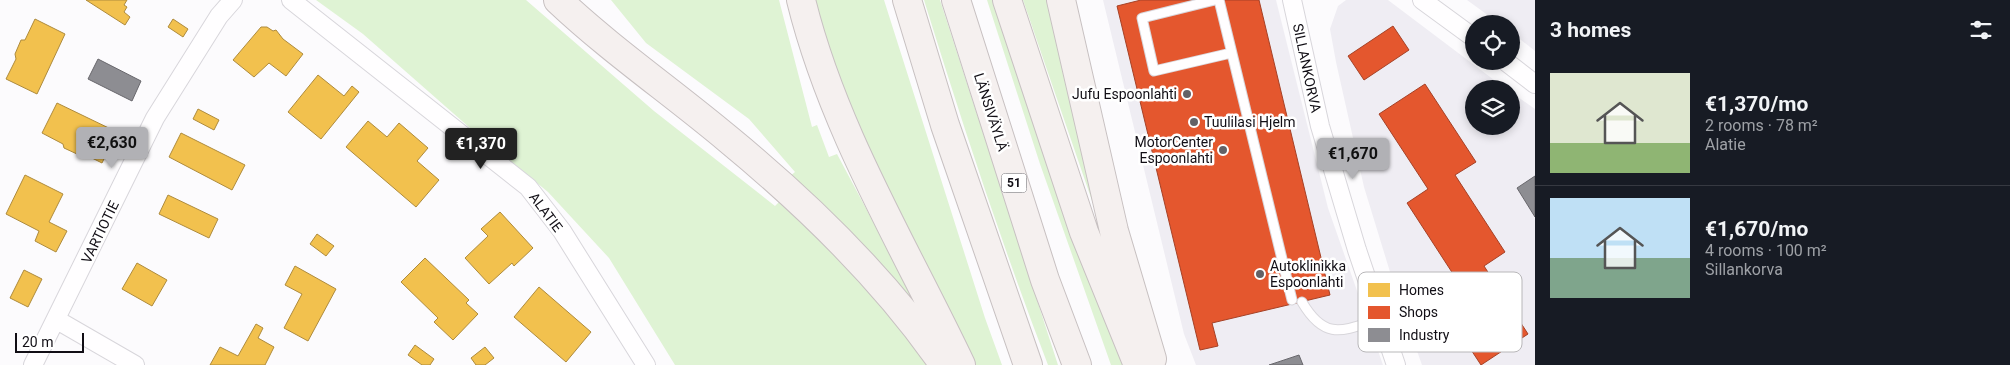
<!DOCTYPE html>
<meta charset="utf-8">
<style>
body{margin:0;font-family:Roboto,sans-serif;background:#20242c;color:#f1f3f6;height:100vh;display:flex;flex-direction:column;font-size:19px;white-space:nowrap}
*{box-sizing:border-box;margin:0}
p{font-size:16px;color:#9ea1a6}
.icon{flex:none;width:28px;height:28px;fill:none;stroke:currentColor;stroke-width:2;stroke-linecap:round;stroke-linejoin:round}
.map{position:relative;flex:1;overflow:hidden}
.details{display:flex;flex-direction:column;background:#171b24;width:475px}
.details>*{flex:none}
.tools{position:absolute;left:1465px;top:15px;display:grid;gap:10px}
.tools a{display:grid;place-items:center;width:55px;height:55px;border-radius:50%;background:#171b24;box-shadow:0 2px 8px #0003;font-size:25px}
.scale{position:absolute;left:15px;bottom:12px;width:69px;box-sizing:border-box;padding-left:5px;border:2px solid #110e15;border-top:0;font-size:14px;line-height:18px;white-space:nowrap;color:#110e15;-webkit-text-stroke:4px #fff;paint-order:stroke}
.price{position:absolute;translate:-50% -42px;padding:0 11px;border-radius:5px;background:#b1b1b5;color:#111;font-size:16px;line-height:32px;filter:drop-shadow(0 1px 2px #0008)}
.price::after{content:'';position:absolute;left:50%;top:30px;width:15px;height:11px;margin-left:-8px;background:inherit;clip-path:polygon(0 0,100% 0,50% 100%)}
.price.current{background:#222;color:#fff}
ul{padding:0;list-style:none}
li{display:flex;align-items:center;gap:15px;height:125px;padding:0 15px}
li+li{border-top:1px solid #363941}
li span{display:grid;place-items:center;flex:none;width:140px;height:100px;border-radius:0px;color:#555}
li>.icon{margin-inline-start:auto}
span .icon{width:60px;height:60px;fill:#fffc;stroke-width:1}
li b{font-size:21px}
h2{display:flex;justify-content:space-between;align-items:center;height:60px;padding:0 15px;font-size:21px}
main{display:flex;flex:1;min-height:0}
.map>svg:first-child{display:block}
</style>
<main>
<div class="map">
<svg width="1535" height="365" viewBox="0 0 1535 365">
<rect width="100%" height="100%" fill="#fcfbfd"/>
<!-- built -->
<path fill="#efedf3" d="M 1103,0 L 1276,0 L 1328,208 L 1383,365 L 1196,365 L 1184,334 Z
M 1346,0 L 1388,0 L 1506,89 L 1474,89 L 1474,126 L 1511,126 L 1511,92 L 1535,109 L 1535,365 L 1422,365 L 1398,298 L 1364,187 L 1336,62 L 1330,29 L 1338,6 Z
M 1467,0 L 1535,0 L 1535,51 L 1511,32 L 1511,24 L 1500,24 Z"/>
<!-- green -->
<path fill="#dff3d4" d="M 316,0 L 526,0 L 654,111 L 775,206 L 779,202 C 836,249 883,306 928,365 L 675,365 L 609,258 L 548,192 L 470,128 L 363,34 Z
M 611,0 L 779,0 L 812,127 L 817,125 L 829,157 L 837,154 L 926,321 L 789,177 L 795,172 L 749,119 L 646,43 Z
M 812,0 L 884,0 L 985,318 L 1002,365 L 971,365 L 861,139 Z
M 924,0 L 940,0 L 1058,365 L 1048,365 C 1002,245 962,123 924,0 Z
M 987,0 L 998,0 L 1125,365 L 1111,365 L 1040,164 Z
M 1023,0 L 1051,0 L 1101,227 Z"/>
<!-- homes -->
<path fill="#f2c14e" stroke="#ae8b3d" d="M 86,0 L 127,0 L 124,5 L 127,7 L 124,12 L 130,17 L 125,25 Z
M 35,19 L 65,34 L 37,94 L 6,79 L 16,59 L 15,54 L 21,40 L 25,40 Z
M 173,19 L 188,29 L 183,37 L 168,27 Z
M 261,27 L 267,27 L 273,31 L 276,30 L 283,39 L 303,54 L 286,76 L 269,63 L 254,77 L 233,60 Z
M 318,75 L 344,96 L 352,86 L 359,92 L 321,139 L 288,112 Z
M 57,103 L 117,132 L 102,163 L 82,153 L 77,154 L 64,148 L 63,144 L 42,133 Z
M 198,109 L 219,120 L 214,130 L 193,119 Z
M 368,121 L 387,137 L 399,123 L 428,148 L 417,161 L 439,180 L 416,207 L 346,147 Z
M 181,133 L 245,165 L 232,190 L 169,157 Z
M 25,175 L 63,194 L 49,222 L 67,231 L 56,252 L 35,241 L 39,231 L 6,214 Z
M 168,195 L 218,219 L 209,238 L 159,214 Z
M 500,212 L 533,248 L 514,266 L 512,263 L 489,284 L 465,258 L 488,236 L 481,229 Z
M 317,234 L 334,246 L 326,256 L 310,244 Z
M 425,258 L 469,300 L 466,303 L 478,314 L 453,340 L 434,322 L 438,318 L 401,282 Z
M 137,263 L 167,280 L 152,306 L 122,289 Z
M 295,266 L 336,289 L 308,341 L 284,328 L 302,294 L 285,285 Z
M 24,270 L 42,279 L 28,307 L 10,298 Z
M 539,287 L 591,332 L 566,362 L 514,317 Z
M 256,324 L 263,328 L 258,338 L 274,347 L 265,365 L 210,365 L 220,347 L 238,356 Z
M 415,345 L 434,359 L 430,365 L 422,365 L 408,355 Z
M 485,347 L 494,358 L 485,365 L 476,365 L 471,358 Z"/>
<!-- shops -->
<path fill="#e4572e" stroke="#a54126" d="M 1141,0 L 1259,0 L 1330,295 L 1212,323 L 1218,346 L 1200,350 L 1117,6 Z
M 1393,26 L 1409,50 L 1364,80 L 1348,56 Z
M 1425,84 L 1476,162 L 1455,175 L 1505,252 L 1484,266 L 1528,334 L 1481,365 L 1435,295 L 1457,280 L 1407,203 L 1428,189 L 1379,114 Z"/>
<!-- industry -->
<path fill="#8d8d92" stroke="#68676c" d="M 98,59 L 141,81 L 132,101 L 88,79 Z
M 1535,176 L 1535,217 L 1517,188 Z
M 1299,355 L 1303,365 L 1269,365 Z"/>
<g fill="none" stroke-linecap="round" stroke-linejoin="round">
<defs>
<path id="lane" d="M 1215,0 L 1142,18 L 1154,71 L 1231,53
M 1219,0 L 1292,300
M 1302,302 C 1325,341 1342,331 1380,319"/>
<path id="street" d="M 291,0 L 528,187 L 562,231 L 646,365
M 1292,0 L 1320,126 L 1357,250 L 1396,365
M 1422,0 L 1474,38
M 1505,61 L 1535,84
M 57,320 L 135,365
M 33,365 L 155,118 L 219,16 L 233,0"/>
<path id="highway" d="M 558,0 C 611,50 672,92 728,139 C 807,204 886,281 944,365
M 801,0 C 833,130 904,245 961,365
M 907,0 L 945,125 L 1028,365
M 956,0 L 1045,280 L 1077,365
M 1007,0 L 1084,232 L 1138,365
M 1061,0 L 1114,231 L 1152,359"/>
</defs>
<!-- lane casing -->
<use href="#lane" stroke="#d8d6db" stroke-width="11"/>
<!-- street casing -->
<use href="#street" stroke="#d8d6db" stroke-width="20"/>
<!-- highway casing -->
<use href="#highway" stroke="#c7c0c1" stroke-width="30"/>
<!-- lane -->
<use href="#lane" stroke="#fffeff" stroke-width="9"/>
<!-- street -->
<use href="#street" stroke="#fffeff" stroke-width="18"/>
<!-- highway -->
<use href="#highway" stroke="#f5f0ef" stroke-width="28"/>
</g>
<!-- markers -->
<g fill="#636166" stroke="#fff" stroke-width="2">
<circle cx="1187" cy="94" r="5"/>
<circle cx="1194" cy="122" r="5"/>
<circle cx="1223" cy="150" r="5"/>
<circle cx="1260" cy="274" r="5"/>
</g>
<g text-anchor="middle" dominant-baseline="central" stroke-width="5" stroke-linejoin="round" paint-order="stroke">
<!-- shield labels -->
<rect fill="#fff" stroke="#58565b" stroke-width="1" x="1001.5" y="173.5" width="25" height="19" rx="4"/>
<g font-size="12" font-weight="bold" fill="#110e15">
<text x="1014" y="183">51</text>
</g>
<!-- street labels -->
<g font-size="14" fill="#110e15" stroke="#fff">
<text transform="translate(1307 68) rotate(78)">SILLANKORVA</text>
<text transform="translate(991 112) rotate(72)">LÄNSIVÄYLÄ</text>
<text transform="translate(546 212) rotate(53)">ALATIE</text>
<text transform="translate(100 232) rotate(-64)">VARTIOTIE</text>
</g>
<!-- poi labels -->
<g font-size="14" fill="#110e15" stroke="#fff" text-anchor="end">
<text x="1177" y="94">Jufu Espoonlahti</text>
<text x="1204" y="122" text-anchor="start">Tuulilasi Hjelm</text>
<text x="1213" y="142">MotorCenter<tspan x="1213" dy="16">Espoonlahti</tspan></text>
<text x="1270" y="266" text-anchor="start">Autoklinikka<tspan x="1270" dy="16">Espoonlahti</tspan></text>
</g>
</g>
<!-- legend -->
<rect x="1358" y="272" width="164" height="80" rx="8" fill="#fff" stroke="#b8b7b9" stroke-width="1"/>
<rect x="1368" y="283" width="22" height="14" fill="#f2c14e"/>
<rect x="1368" y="306" width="22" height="13" fill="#e4572e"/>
<rect x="1368" y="328" width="22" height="14" fill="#8d8d92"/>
<g font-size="14" fill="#110e15">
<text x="1399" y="295">Homes</text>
<text x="1399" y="317">Shops</text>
<text x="1399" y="340">Industry</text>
</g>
</svg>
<div class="tools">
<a><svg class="icon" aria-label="locate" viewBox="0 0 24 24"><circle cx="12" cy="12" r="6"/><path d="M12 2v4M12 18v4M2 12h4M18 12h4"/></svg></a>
<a><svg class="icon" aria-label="layers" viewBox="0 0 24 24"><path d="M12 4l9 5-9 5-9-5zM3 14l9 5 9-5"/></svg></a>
</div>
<div class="scale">20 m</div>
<b class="price" style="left:112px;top:169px">€2,630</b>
<b class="price current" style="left:481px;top:170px">€1,370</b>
<b class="price" style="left:1353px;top:180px">€1,670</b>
</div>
<section class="details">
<h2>3 homes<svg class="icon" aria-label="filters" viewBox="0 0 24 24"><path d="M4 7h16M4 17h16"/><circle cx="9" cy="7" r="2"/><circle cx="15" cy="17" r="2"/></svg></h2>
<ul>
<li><span style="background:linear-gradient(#dfe7d0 70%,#8fb573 0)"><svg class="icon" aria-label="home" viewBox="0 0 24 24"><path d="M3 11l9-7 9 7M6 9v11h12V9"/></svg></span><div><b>€1,370/mo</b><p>2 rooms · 78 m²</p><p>Alatie</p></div></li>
<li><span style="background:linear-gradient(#bfe0f5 60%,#7fa58c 0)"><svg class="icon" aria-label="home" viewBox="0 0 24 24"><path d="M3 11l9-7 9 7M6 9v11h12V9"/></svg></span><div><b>€1,670/mo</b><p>4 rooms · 100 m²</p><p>Sillankorva</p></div></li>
</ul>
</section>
</main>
